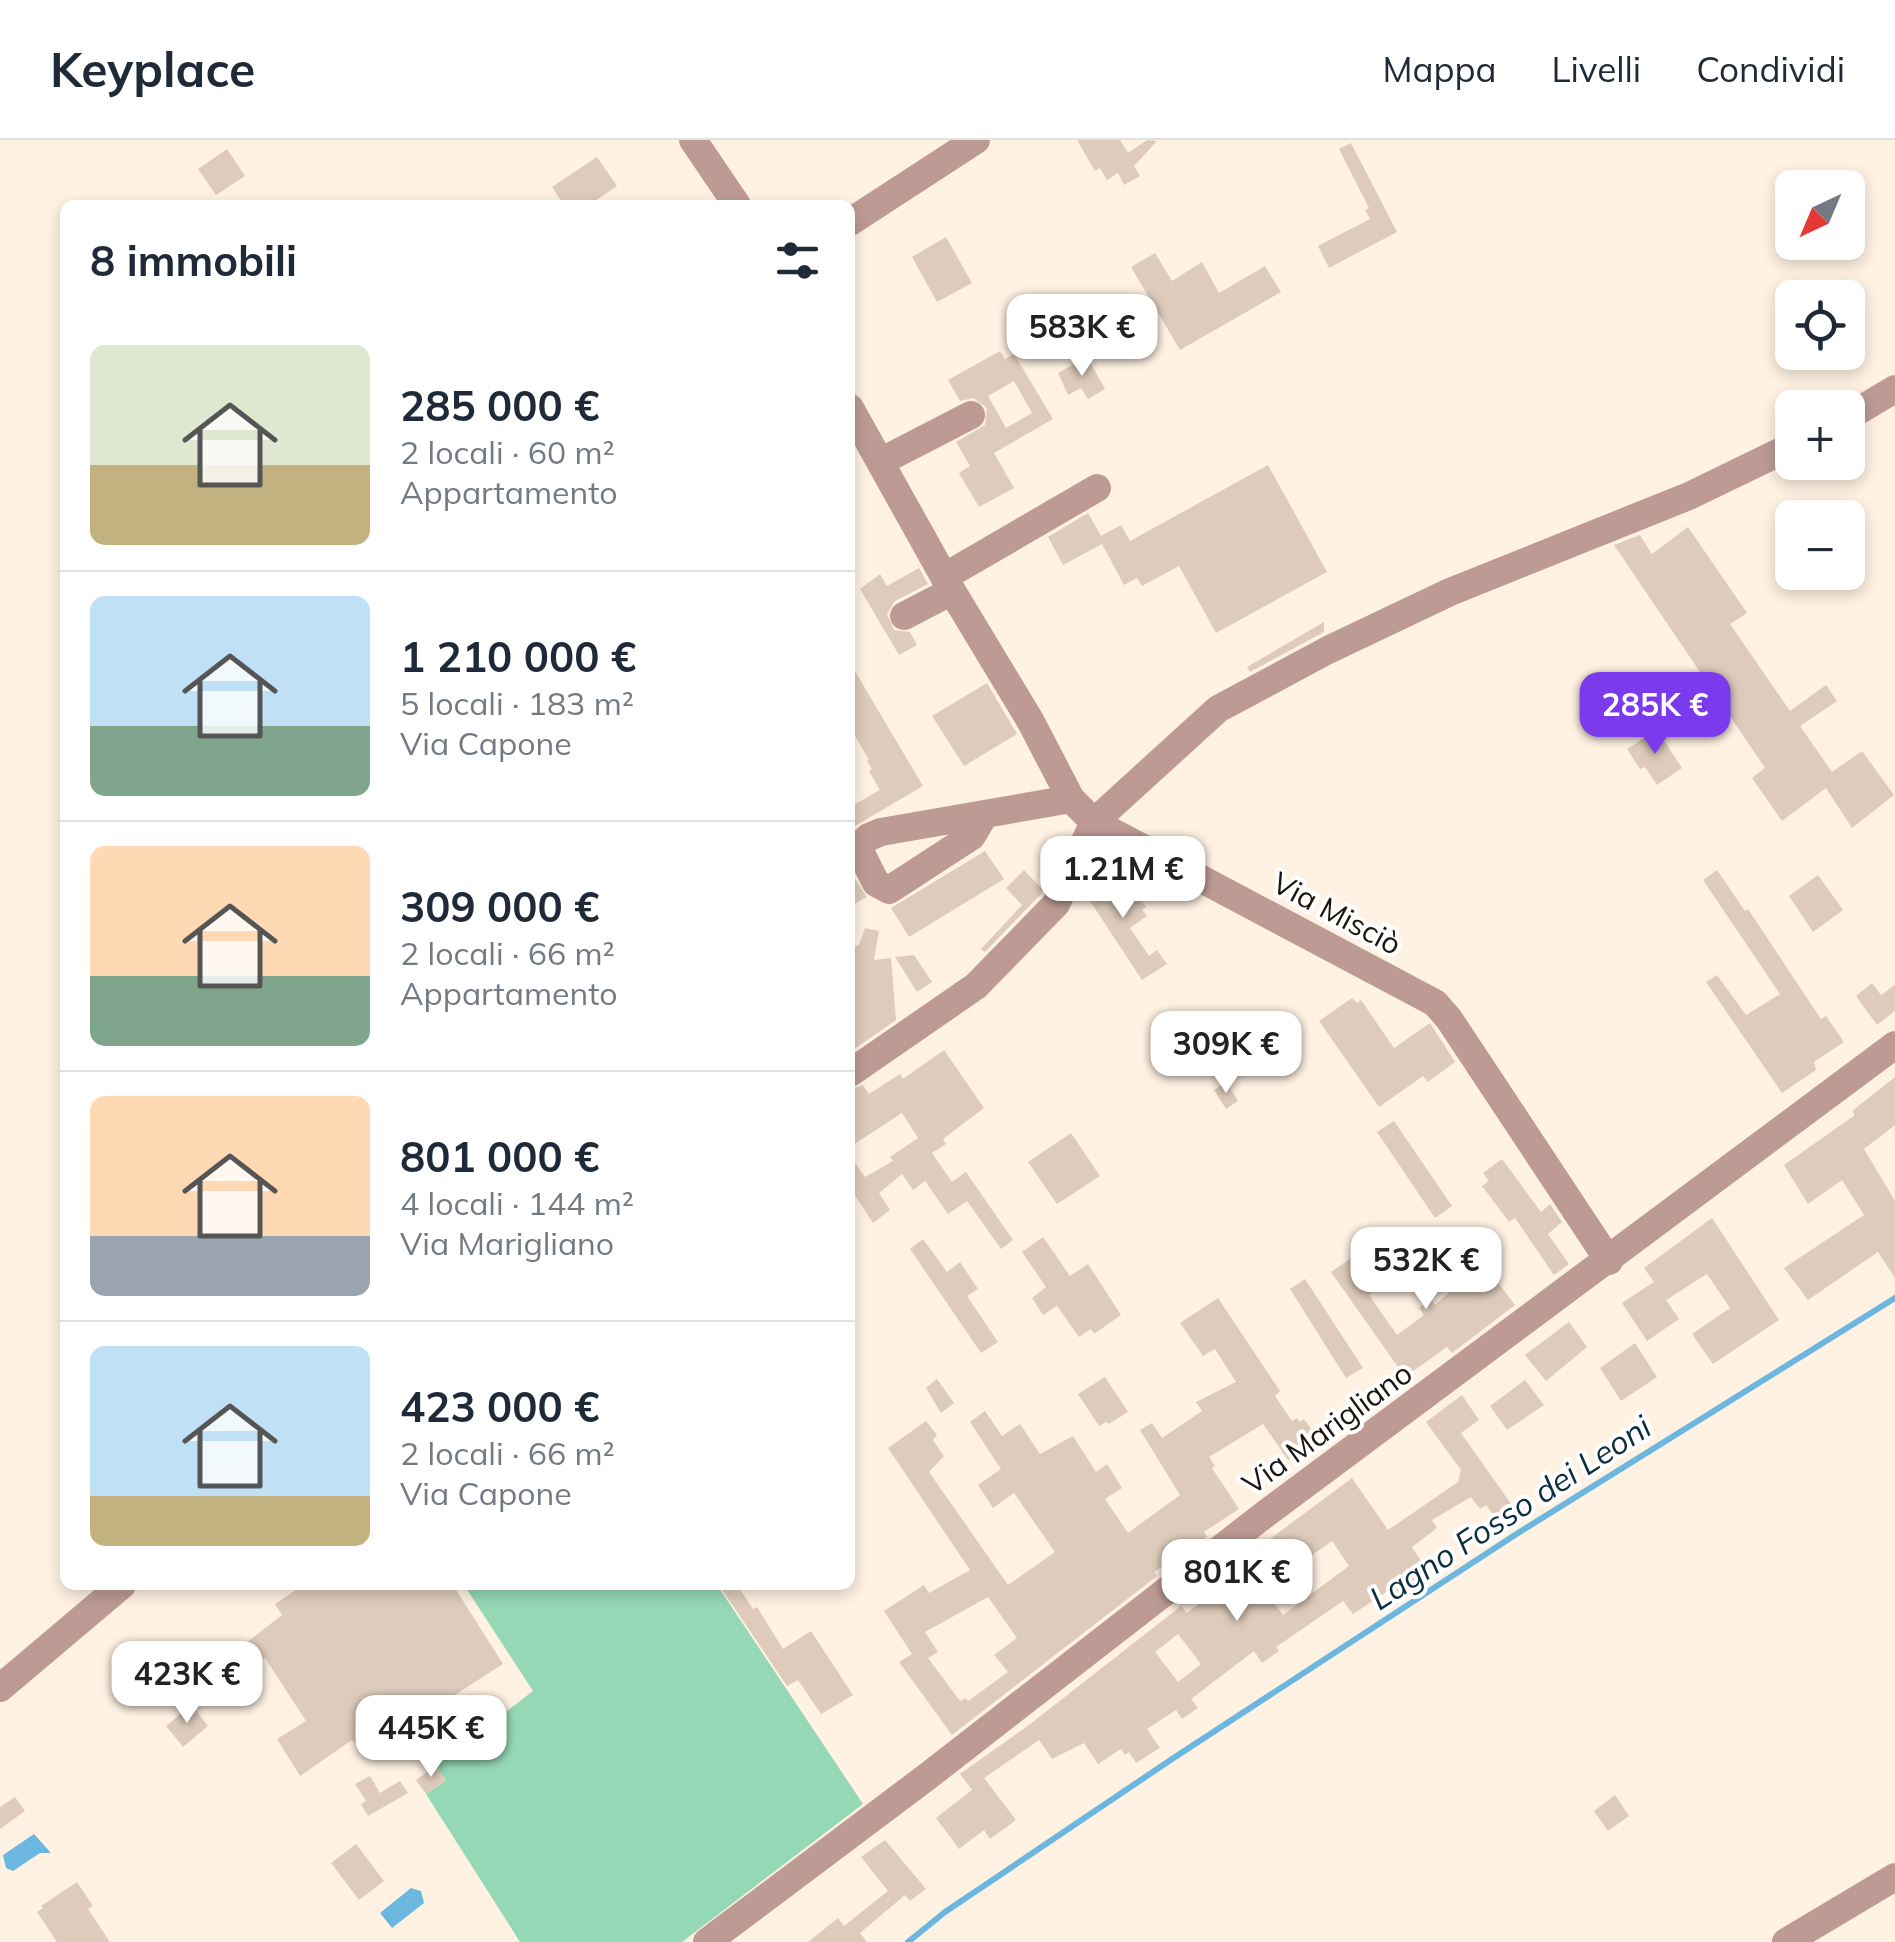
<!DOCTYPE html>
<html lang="it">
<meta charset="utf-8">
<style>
body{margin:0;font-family:Mulish,sans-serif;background:#f6f6f7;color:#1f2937;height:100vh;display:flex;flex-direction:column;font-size:38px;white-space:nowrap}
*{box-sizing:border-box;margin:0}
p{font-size:32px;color:#747a83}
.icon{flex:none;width:55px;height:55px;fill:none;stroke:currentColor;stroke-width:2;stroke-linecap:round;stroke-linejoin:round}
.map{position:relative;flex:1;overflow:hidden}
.side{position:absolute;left:60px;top:60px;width:795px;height:1390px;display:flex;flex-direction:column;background:#fff;border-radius:15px;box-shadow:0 5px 15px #0003}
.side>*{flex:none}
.needle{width:65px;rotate:224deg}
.buttons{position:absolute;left:1775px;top:30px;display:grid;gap:20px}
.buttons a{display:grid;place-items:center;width:90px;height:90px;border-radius:15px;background:#fff;box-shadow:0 5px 15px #0003;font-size:50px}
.price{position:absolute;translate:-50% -85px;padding:0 22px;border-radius:20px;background:#fff;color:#222;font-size:32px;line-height:65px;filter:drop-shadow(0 2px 5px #0008)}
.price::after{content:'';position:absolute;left:50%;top:60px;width:30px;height:22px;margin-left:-15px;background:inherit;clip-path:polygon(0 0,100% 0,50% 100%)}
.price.selected{background:#7c3aed;color:#fff}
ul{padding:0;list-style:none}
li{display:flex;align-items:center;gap:30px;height:250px;padding:0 30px}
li+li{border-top:2px solid #e0e1e3}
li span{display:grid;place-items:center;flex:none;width:280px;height:200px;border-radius:15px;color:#555}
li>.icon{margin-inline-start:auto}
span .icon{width:120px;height:120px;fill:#fffc;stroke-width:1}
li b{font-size:42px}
h2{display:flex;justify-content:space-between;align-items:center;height:120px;padding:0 30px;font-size:42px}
header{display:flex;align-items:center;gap:60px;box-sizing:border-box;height:140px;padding:0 50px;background:#fff;border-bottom:2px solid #e0e1e3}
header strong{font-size:48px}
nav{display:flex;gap:55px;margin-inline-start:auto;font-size:35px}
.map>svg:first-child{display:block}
</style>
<header>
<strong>Keyplace</strong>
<nav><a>Mappa</a><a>Livelli</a><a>Condividi</a></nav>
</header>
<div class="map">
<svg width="1895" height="1802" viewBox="0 0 1895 1802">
<rect width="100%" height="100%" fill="#fff2e3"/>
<!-- green -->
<path fill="#95d8b6" d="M 464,1445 L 717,1445 L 863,1664 L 682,1802 L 520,1802 L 426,1654 L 446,1640 L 436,1626 L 533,1551 Z"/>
<!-- water -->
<path fill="#6cb7df" d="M 34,1694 L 51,1713 L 40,1713 L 13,1731 L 6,1728 L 3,1715 Z
M 411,1748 L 421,1751 L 424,1763 L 392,1788 L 380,1773 Z"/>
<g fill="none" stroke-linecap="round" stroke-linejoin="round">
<!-- stream -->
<path stroke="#6cb7df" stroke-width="6" d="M 908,1802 L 945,1772 L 1172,1619 L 1518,1393 L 1895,1158"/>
</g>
<!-- building -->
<path fill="#decbbb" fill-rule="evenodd" d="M 1077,0 L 1120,0 L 1128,13 L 1147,0 L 1157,1 L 1134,26 L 1140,36 L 1124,45 L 1118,33 L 1107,40 L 1100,28 L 1095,31 Z
M 1351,3 L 1397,92 L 1329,128 L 1318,106 L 1370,79 L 1365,70 L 1369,68 L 1339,9 Z
M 227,9 L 245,36 L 216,55 L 198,29 Z
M 597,17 L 617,46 L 589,65 L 564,65 L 552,47 Z
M 946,97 L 972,143 L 937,162 L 912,117 Z
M 1155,113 L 1172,141 L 1202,122 L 1219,153 L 1265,126 L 1281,152 L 1180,210 L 1131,127 Z
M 1123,183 L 1130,196 L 1090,218 L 1083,206 Z
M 1000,211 L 1005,219 L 1014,214 L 1053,279 L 994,313 L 1014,348 L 979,367 L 959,333 L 970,326 L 956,302 L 985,285 L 987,268 L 973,258 L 960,261 L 948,240 ZM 1014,241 L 1032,273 L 1006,288 L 988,256 Z
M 1087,217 L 1105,249 L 1088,259 L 1081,248 L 1068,255 L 1058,233 Z
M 1268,325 L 1327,432 L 1216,493 L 1179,426 L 1142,446 L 1137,438 L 1124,445 L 1102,404 L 1063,425 L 1048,397 L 1088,373 L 1101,396 L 1121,385 L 1130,401 Z
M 1688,387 L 1747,473 L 1730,484 L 1790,571 L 1826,545 L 1837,561 L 1800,586 L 1832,632 L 1862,611 L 1894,655 L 1852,688 L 1826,648 L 1782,681 L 1752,638 L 1765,628 L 1614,405 L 1640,395 L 1652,414 Z
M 919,428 L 928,444 L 895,461 L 887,474 L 894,490 L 910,492 L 917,505 L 899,515 L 860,449 L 880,434 L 887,446 Z
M 1324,482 L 1324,492 L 1250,532 L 1247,527 Z
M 850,523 L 923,646 L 850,689 L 850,667 L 880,650 L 869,631 L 872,629 L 867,621 L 869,620 L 850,587 Z
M 987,543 L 1017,594 L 964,626 L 932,576 Z
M 1657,590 L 1682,628 L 1657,645 L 1645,627 L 1640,629 L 1627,609 Z
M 985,711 L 1004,739 L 909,797 L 891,768 Z
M 1024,730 L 1043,750 L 1041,754 L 985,812 L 981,809 L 1022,765 L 1006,748 Z
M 1717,730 L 1745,771 L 1748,769 L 1821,879 L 1826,876 L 1844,902 L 1814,922 L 1816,930 L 1782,953 L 1706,842 L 1717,835 L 1746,875 L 1780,854 L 1703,740 Z
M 1097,732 L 1109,749 L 1126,738 L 1146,767 L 1142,770 L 1147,776 L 1130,788 L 1149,816 L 1157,810 L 1167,824 L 1142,840 L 1082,749 L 1087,739 Z
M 1818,735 L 1843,770 L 1813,792 L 1789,756 Z
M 855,739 L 867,757 L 850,766 L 850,742 Z
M 865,788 L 879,791 L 874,820 L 891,818 L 896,880 L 850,912 L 855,835 L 850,838 L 850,809 L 859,805 Z
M 914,815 L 932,842 L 917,852 L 895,817 Z
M 1872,843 L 1881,855 L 1895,845 L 1895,871 L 1877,885 L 1856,856 Z
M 1352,858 L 1357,863 L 1361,860 L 1394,908 L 1430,883 L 1455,922 L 1428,942 L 1423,936 L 1379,967 L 1319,881 Z
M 944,910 L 984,968 L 943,999 L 946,1004 L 932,1013 L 952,1042 L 966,1032 L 1013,1100 L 1001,1109 L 967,1061 L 948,1074 L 925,1041 L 913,1050 L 902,1034 L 879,1053 L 890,1070 L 873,1083 L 850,1048 L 850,1016 L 865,1037 L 893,1021 L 890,1017 L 918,998 L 902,973 L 850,1007 L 850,950 L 863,945 L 869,954 L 900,934 L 903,939 Z
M 1895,937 L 1895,985 L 1864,1009 L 1895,1061 L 1895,1138 L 1878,1112 L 1808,1160 L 1784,1128 L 1864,1075 L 1842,1040 L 1808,1064 L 1784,1025 L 1855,975 L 1852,971 Z
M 1226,942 L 1238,961 L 1226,969 L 1214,950 Z
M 1394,981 L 1452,1066 L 1435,1078 L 1377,992 Z
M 1071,993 L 1100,1036 L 1057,1064 L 1028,1022 Z
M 1502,1019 L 1541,1072 L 1550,1064 L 1562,1082 L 1548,1094 L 1569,1124 L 1554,1135 L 1515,1078 L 1509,1082 L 1482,1046 L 1489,1041 L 1483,1033 Z
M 1712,1078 L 1779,1180 L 1713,1224 L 1692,1194 L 1730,1168 L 1707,1134 L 1666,1160 L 1679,1179 L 1647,1201 L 1622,1163 L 1654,1142 L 1644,1128 Z
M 1043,1097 L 1070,1136 L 1088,1124 L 1121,1175 L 1094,1194 L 1091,1189 L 1079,1197 L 1057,1166 L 1043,1175 L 1032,1158 L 1046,1147 L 1022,1112 Z
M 923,1099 L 947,1132 L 960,1122 L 978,1149 L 967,1156 L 998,1202 L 981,1213 L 910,1109 Z
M 1358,1113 L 1367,1125 L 1377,1118 L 1392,1140 L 1369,1155 L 1397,1195 L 1424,1175 L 1419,1168 L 1431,1159 L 1435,1165 L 1483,1122 L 1515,1165 L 1452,1213 L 1447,1207 L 1405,1237 L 1331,1132 Z
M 1305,1139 L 1363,1228 L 1346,1238 L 1290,1149 Z
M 1218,1158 L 1280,1251 L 1275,1256 L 1292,1281 L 1297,1278 L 1300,1282 L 1304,1279 L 1319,1300 L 1288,1320 L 1263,1284 L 1209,1317 L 1215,1326 L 1212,1328 L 1239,1369 L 1204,1392 L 1207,1397 L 1154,1432 L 1157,1436 L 952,1595 L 899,1522 L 912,1514 L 884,1471 L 924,1445 L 929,1453 L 970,1430 L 888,1308 L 926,1281 L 937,1295 L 933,1300 L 944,1316 L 929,1332 L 1008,1445 L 1055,1412 L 1014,1353 L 993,1368 L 978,1345 L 1001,1329 L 970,1282 L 985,1271 L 1002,1296 L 1020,1284 L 1040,1314 L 1073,1296 L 1096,1332 L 1107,1324 L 1122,1348 L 1105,1359 L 1128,1393 L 1180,1355 L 1140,1290 L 1152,1283 L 1162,1298 L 1202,1271 L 1196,1262 L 1236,1242 L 1215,1209 L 1203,1216 L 1180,1183 ZM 988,1457 L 1017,1498 L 994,1515 L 1008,1532 L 968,1561 L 966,1558 L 960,1561 L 928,1518 L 938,1512 L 925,1492 Z
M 1569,1182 L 1587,1207 L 1546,1241 L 1525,1215 Z
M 1635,1203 L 1657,1237 L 1621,1261 L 1600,1228 Z
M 1105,1237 L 1128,1272 L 1109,1284 L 1106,1282 L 1099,1286 L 1078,1254 Z
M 937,1239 L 954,1263 L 941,1273 L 926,1248 Z
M 1525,1240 L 1544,1265 L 1507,1290 L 1490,1266 Z
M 1462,1255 L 1479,1280 L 1461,1293 L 1514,1368 L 1497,1380 L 1486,1365 L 1480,1369 L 1471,1357 L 1432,1380 L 1437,1388 L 1412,1407 L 1425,1427 L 1420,1430 L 1425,1438 L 1390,1460 L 1386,1452 L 1353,1474 L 1343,1461 L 1276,1507 L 1279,1511 L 1262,1523 L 1254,1511 L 1191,1559 L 1198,1568 L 1182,1579 L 1176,1570 L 1147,1589 L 1160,1608 L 1136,1623 L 1129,1612 L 1125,1615 L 1121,1609 L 1098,1624 L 1084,1603 L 1052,1619 L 1039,1600 L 984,1638 L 1016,1680 L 990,1699 L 984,1690 L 959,1709 L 936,1678 L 972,1650 L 960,1634 L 1029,1585 L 1181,1466 L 1187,1473 L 1213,1453 L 1208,1445 L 1352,1338 L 1388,1390 L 1458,1342 L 1461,1330 L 1426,1282 ZM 1332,1401 L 1349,1426 L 1283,1475 L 1256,1440 L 1301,1407 L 1308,1418 ZM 1178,1494 L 1201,1524 L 1178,1542 L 1155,1512 Z
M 303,1445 L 453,1445 L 503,1524 L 366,1612 L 352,1600 L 300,1636 L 277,1599 L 306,1581 L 265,1518 L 244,1532 L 232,1514 L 282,1475 L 275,1464 Z
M 719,1445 L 737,1445 L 753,1469 L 757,1467 L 783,1509 L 811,1491 L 853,1555 L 821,1574 L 798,1540 L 787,1546 Z
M 176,1532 L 195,1557 L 182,1567 L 163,1543 Z
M 192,1565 L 208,1586 L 183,1607 L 166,1586 Z
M 436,1626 L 446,1640 L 426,1654 L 416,1640 Z
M 370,1636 L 380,1653 L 400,1641 L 408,1653 L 368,1676 L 361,1664 L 366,1661 L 355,1644 Z
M 1615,1655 L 1629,1676 L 1608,1691 L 1594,1671 Z
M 15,1657 L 25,1671 L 0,1689 L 0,1667 Z
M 885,1700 L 926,1749 L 910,1761 L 905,1755 L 860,1793 L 867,1802 L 808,1802 L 838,1778 L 844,1786 L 888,1751 L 861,1717 Z
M 356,1704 L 384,1741 L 359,1760 L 331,1723 Z
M 77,1742 L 93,1766 L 88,1769 L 110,1802 L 57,1802 L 37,1772 L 43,1768 L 41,1766 Z"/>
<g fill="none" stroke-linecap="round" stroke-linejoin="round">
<!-- minor -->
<path stroke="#bd9b94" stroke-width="28" d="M 693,0 L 737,65
M 850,82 L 976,0
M 850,268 L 952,451 L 1031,582 L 1071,659 L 1094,682 L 1435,863 L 1449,879 L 1609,1121
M 1848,277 L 1895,249
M 880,322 L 971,275
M 944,437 L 1097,348
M 904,476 L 952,451
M 859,709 L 876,743 L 889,750 L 972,696 L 985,674
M 850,714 L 869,697 L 881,692 L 1071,659
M 850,933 L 976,846 L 1056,764 L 1094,682 L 1218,569 L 1328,510 L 1450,452 L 1689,356 L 1792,306
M 0,1548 L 122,1445
M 707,1802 L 928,1636 L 1264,1375 L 1895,905
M 1786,1802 L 1895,1737"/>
</g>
<g text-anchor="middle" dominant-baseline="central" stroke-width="8" stroke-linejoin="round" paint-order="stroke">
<!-- street labels -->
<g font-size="30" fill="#1a150e" stroke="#fff">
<text transform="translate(1337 773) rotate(28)">Via Misciò</text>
<text transform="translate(1327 1288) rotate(-36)">Via Marigliano</text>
</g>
<!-- water labels -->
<g font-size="32" font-style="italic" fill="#0b2e3f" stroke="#fff">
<text transform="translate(1510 1372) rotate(-33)">Lagno Fosso dei Leoni</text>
</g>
</g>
</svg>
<div class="buttons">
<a><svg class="needle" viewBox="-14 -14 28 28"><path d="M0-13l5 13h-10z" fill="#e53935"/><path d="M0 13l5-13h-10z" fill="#747a83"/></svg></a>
<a><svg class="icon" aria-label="locate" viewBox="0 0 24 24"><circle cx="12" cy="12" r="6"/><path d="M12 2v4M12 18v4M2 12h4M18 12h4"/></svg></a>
<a>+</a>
<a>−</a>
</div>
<b class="price" style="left:1082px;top:239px">583K €</b>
<b class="price selected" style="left:1655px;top:617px">285K €</b>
<b class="price" style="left:1123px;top:781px">1.21M €</b>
<b class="price" style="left:1226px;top:956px">309K €</b>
<b class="price" style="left:1426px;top:1172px">532K €</b>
<b class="price" style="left:1237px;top:1484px">801K €</b>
<b class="price" style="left:187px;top:1586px">423K €</b>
<b class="price" style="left:431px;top:1640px">445K €</b>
<section class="side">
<h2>8 immobili<svg class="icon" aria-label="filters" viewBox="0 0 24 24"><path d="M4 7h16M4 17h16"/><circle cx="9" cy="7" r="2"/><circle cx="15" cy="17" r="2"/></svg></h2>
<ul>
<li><span style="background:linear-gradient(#dfe7d0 60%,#c2b280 0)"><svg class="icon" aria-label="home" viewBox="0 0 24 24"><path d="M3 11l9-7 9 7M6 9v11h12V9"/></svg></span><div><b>285 000 €</b><p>2 locali · 60 m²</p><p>Appartamento</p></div></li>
<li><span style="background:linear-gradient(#bfe0f5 65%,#7fa58c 0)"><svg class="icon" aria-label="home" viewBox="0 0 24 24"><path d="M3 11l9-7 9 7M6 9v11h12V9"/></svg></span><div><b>1 210 000 €</b><p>5 locali · 183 m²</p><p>Via Capone</p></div></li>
<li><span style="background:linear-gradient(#ffd9b3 65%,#7fa58c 0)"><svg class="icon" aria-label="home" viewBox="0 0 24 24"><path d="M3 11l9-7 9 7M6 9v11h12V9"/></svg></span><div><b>309 000 €</b><p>2 locali · 66 m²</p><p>Appartamento</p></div></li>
<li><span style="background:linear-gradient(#ffd9b3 70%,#9aa5b1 0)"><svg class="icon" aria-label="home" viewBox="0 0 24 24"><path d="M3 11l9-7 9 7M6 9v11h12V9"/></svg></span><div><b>801 000 €</b><p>4 locali · 144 m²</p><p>Via Marigliano</p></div></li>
<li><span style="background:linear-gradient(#bfe0f5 75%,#c2b280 0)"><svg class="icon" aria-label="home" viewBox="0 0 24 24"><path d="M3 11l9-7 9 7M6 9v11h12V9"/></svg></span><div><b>423 000 €</b><p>2 locali · 66 m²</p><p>Via Capone</p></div></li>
</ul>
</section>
</div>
